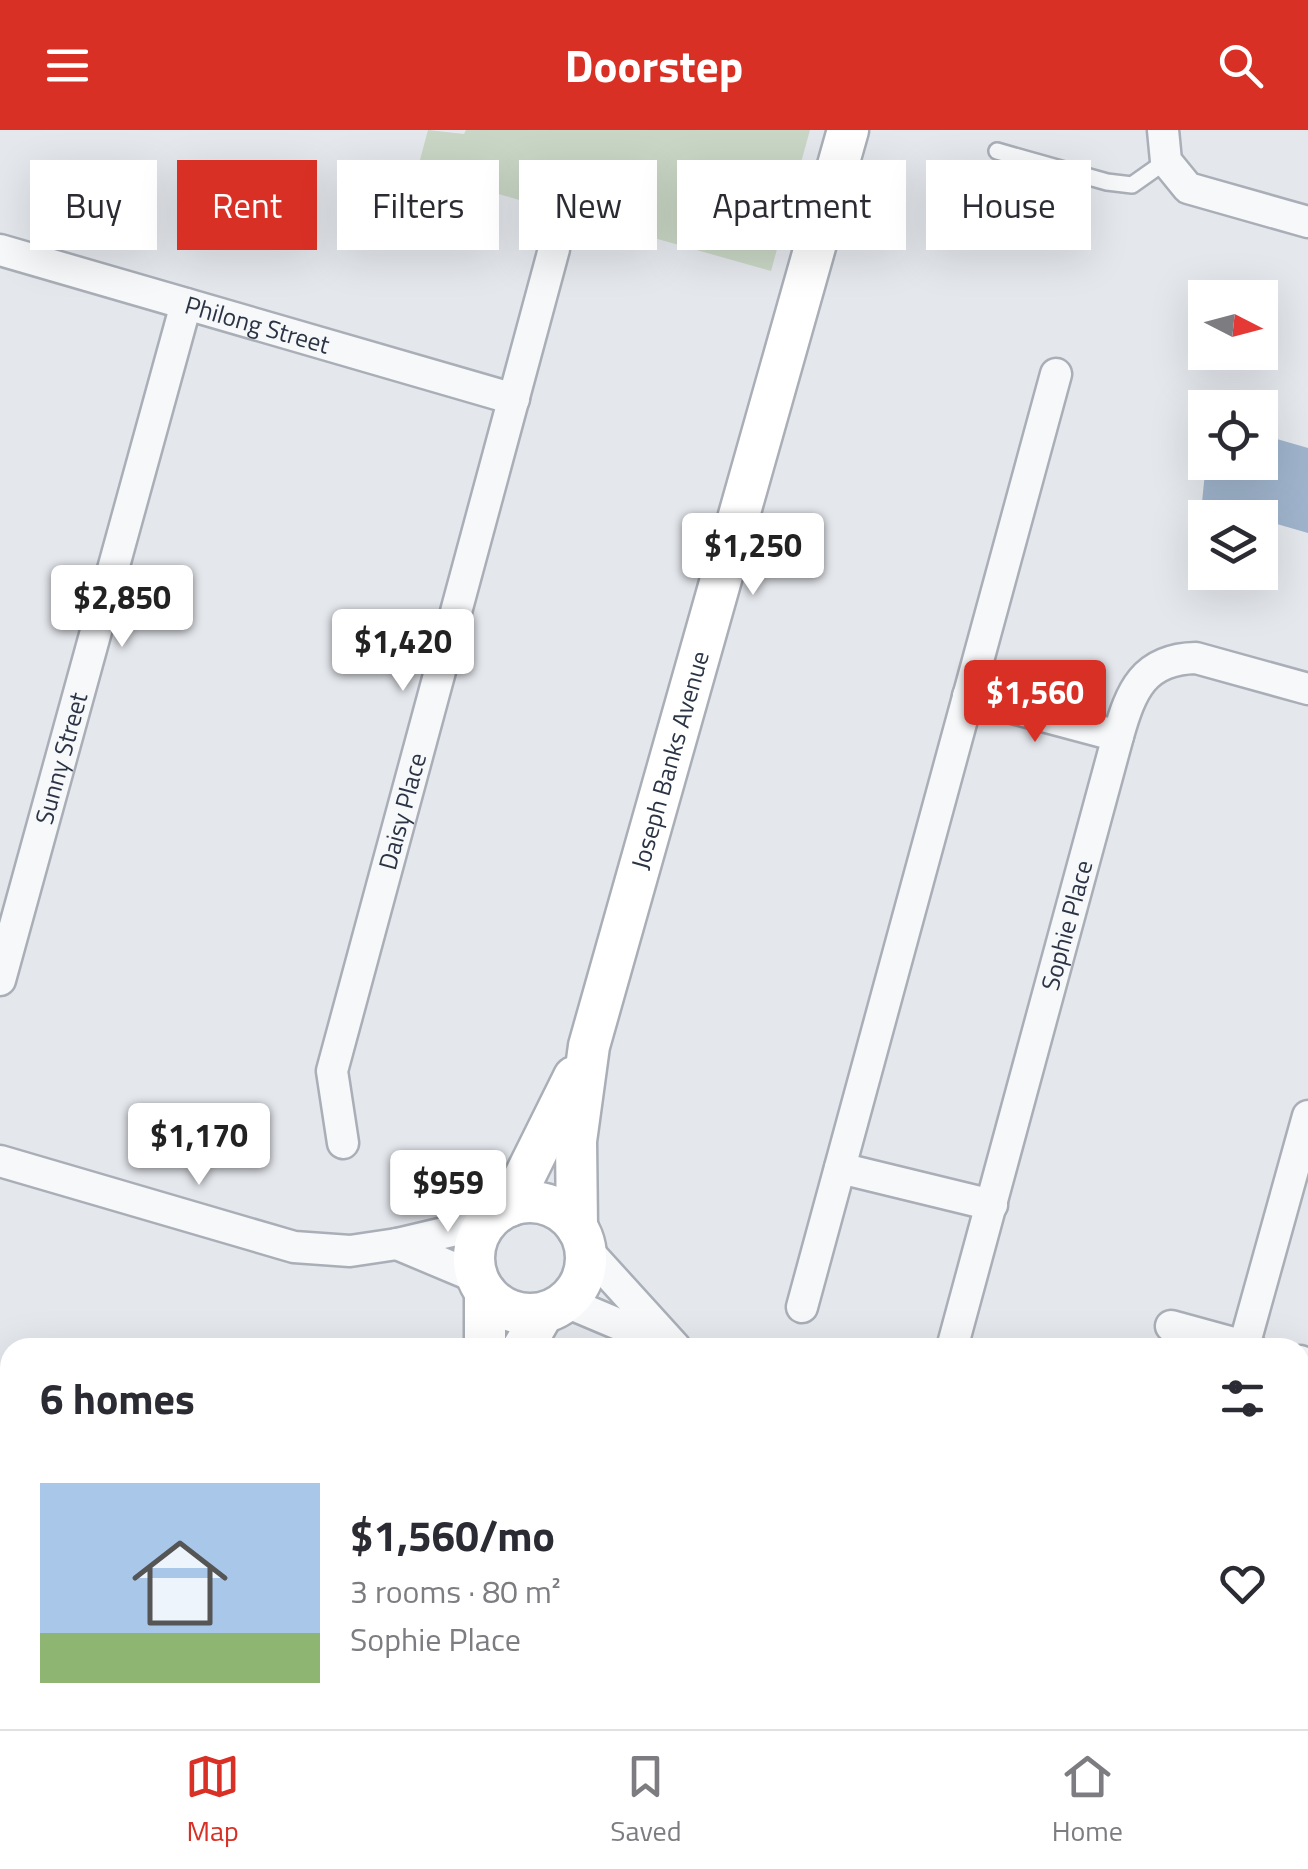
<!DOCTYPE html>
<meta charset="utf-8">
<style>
body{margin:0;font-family:"Titillium Web",sans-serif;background:#f7f7f7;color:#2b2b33;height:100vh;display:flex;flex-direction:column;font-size:38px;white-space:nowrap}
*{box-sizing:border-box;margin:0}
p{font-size:32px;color:#7c7c81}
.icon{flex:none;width:55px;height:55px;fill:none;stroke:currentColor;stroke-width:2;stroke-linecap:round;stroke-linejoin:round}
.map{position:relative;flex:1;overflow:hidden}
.details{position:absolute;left:0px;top:1208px;width:1310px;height:392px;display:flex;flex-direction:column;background:#fff;border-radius:30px 30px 0 0;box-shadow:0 10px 40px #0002}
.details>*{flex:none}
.guide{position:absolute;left:30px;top:30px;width:1250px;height:90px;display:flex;gap:20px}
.needle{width:65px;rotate:96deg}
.buttons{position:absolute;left:1188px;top:150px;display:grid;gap:20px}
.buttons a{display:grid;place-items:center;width:90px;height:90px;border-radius:0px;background:#fff;box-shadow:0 10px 40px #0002;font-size:50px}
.price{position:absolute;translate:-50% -85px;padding:0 22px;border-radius:10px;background:#fff;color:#222;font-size:32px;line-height:65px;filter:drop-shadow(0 2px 5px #0008)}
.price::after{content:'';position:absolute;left:50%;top:60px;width:30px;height:22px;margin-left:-15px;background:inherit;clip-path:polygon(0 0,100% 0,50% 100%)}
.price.on{background:#d93025;color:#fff}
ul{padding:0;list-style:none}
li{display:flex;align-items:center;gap:30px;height:250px;padding:0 40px}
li+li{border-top:2px solid #e1e1e2}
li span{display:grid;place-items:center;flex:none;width:280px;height:200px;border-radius:0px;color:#555}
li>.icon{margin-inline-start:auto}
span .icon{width:120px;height:120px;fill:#fffc;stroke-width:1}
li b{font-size:42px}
h2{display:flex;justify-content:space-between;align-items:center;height:120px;padding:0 40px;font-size:42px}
.chip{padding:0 35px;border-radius:0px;background:#fff;box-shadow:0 10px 40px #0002;font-size:35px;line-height:90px}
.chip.on{background:#d93025;color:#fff}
header{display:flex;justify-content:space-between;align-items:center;height:130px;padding:0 40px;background:#d93025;color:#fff;font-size:45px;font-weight:700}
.dock{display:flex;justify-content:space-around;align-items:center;height:140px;border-top:2px solid #e1e1e2;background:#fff;font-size:28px;color:#7c7c81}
.dock a{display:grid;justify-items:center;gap:5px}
.dock .on{color:#d93025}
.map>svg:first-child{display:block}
</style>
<header><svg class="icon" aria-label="menu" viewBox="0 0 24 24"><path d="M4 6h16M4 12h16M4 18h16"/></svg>Doorstep<svg class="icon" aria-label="search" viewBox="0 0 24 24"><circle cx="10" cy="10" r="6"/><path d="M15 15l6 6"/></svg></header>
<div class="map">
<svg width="1308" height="1599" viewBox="0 0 1308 1599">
<rect width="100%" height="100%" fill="#e4e7ec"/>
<!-- green -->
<path fill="#c9d6c5" d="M 428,0 L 464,4 L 466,0 L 810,0 L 771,141 L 417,41 Z"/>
<!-- water -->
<path fill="#9fb4cc" d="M 1260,304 L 1308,318 L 1308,403 L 1202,372 L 1206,333 L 1260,332 Z"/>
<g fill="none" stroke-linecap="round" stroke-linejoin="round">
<defs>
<path id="lane" d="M 997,21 L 1107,52 L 1132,55 L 1166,31"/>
<g id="street">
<path d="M 1163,0 L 1166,31 L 1188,58 L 1308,92"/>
<path id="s1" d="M 0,120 L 514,269"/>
<path d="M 968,566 L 1118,606"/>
<path id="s2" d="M 0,850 L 186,174"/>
<path id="s3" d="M 343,1013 L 332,941 L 554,119"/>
<path d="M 0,1031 L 294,1117 L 350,1121 L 397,1114 L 486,1093"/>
<path d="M 840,1038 L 992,1075"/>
<path d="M 397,1114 L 478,1148"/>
<path d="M 585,1118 L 675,1217"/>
<path d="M 563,1173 L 566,1172 L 668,1215"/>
<path d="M 802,1177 L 1056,244"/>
<path d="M 1171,1196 L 1244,1216"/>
<path id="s4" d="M 952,1218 L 1118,606 C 1131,561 1143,529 1196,528 L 1308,559"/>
<path d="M 1251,1218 L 1244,1216 L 1308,986"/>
<path d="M 1300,1231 L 1308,1234"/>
<path d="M 1300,1389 L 1308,1391"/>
<path d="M 1009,1593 L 1031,1599"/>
</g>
<g id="secondary">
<circle cx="530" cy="1128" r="56"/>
<path d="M 510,1076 L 574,947"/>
<path id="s5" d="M 577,1098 L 576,1011 L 589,916 L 848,0"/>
<path d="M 485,1162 L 485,1218"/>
<path d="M 523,1218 L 543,1183"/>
<path d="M 398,1599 L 401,1590"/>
</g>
</defs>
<!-- lane casing -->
<use href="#lane" stroke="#a9aeb7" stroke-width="20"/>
<!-- street casing -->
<use href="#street" stroke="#a9aeb7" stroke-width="35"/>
<!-- secondary casing -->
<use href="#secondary" stroke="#a9aeb7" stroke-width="45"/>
<!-- lane -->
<use href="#lane" stroke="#f7f8fa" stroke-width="15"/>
<!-- street -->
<use href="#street" stroke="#f7f8fa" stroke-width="30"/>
<!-- secondary -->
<use href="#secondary" stroke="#fff" stroke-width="40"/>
</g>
<g text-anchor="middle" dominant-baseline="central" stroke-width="8" stroke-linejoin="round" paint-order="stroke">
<!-- street labels -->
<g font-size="25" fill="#2b3445" stroke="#f4f6f9">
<text stroke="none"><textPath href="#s1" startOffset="268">Philong Street</textPath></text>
<text stroke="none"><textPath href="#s2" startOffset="230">Sunny Street</textPath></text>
<text stroke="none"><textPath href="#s5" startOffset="480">Joseph Banks Avenue</textPath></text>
<text stroke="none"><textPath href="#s3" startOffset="342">Daisy Place</textPath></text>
<text stroke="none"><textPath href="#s4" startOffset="438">Sophie Place</textPath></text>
</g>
</g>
</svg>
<div class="buttons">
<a><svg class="needle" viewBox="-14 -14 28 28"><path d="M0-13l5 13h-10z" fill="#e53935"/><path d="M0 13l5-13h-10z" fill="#7c7c81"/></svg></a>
<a><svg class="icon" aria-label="locate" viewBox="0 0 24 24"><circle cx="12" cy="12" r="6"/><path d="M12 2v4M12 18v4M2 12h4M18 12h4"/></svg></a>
<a><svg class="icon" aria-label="layers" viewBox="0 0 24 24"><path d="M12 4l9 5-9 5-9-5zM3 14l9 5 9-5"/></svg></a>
</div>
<b class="price" style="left:753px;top:468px">$1,250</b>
<b class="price" style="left:122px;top:520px">$2,850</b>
<b class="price" style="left:403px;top:564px">$1,420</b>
<b class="price on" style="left:1035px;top:615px">$1,560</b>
<b class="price" style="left:199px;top:1058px">$1,170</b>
<b class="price" style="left:448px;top:1105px">$959</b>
<div class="guide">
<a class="chip">Buy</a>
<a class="chip on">Rent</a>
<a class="chip">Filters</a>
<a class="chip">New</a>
<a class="chip">Apartment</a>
<a class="chip">House</a>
</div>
<section class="details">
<h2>6 homes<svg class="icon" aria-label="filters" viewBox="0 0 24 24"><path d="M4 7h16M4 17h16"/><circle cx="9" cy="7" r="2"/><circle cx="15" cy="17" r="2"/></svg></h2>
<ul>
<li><span style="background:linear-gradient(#a9c7e8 75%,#8fb573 0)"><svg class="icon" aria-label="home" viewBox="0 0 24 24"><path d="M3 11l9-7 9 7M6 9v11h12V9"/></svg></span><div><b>$1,560/mo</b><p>3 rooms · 80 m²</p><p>Sophie Place</p></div><svg class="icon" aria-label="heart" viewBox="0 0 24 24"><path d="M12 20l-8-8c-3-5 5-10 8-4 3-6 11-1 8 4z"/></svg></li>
</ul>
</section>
</div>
<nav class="dock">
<a class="on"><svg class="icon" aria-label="map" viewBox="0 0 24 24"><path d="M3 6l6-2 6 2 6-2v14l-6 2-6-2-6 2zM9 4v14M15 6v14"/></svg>Map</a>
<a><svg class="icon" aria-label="saved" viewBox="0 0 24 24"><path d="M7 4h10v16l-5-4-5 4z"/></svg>Saved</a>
<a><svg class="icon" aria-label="home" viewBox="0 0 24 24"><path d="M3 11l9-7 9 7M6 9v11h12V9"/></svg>Home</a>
</nav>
